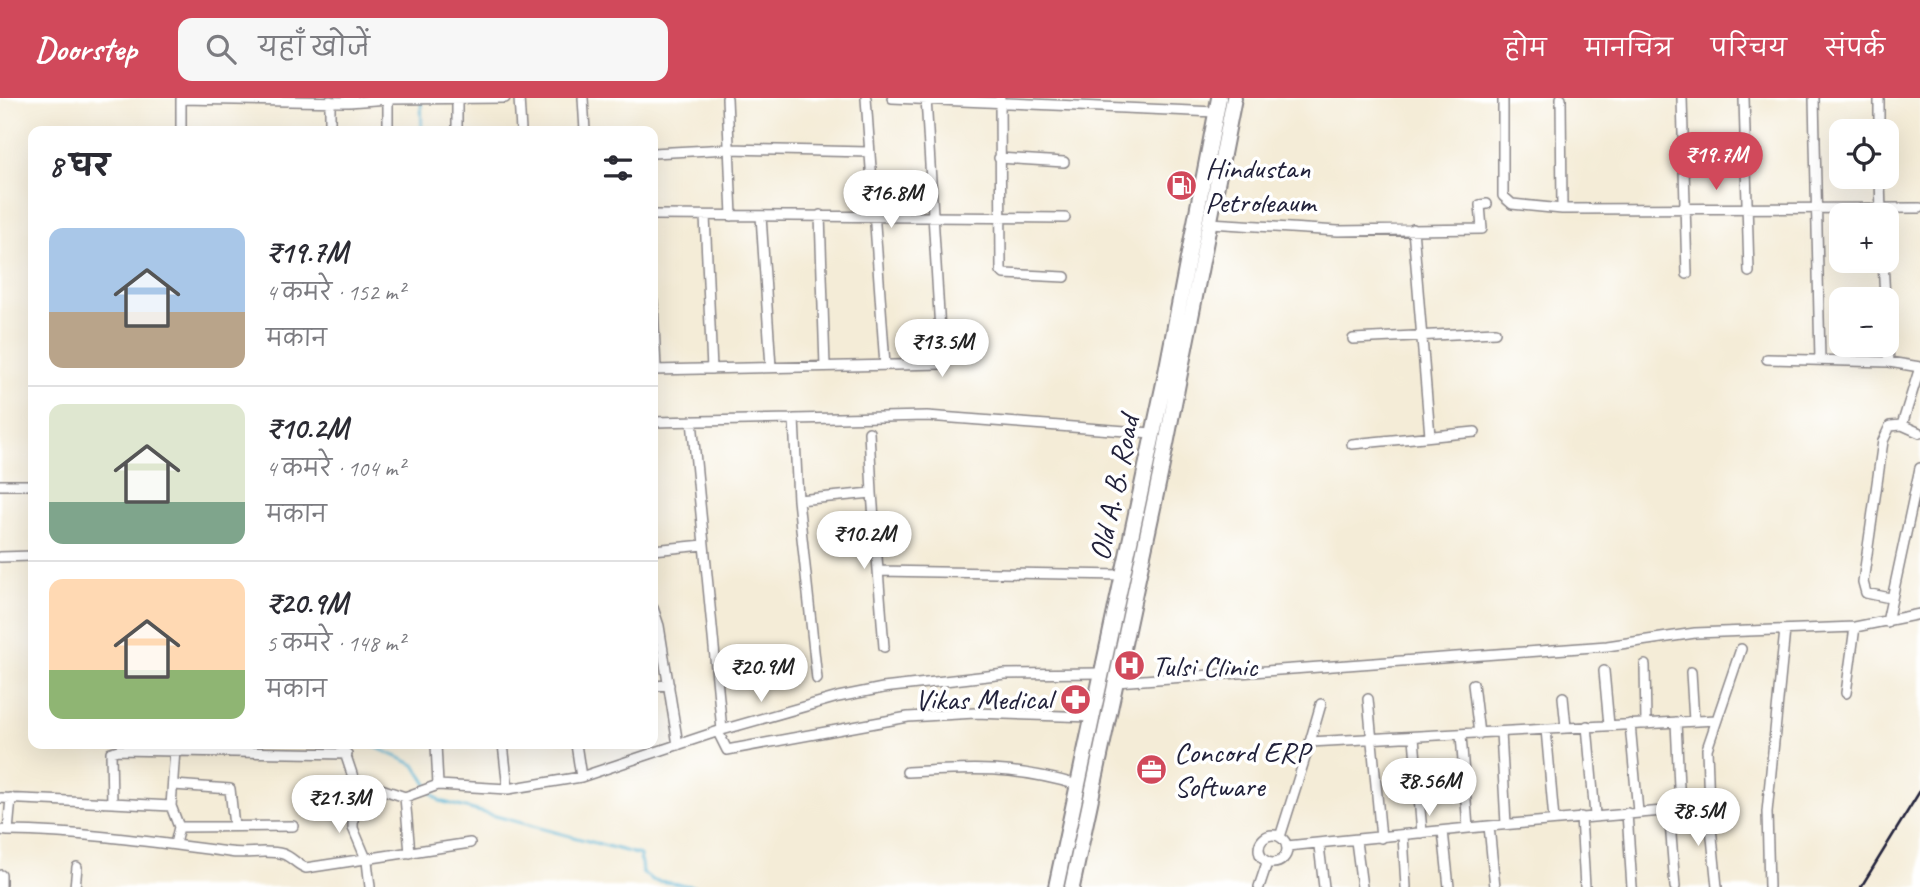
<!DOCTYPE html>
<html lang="hi">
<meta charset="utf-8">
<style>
body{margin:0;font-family:Caveat,"Playpen Sans Deva",sans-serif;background:#f7f7f7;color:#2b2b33;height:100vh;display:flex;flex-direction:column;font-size:26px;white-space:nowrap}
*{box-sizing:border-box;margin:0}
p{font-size:23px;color:#7c7c81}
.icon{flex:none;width:38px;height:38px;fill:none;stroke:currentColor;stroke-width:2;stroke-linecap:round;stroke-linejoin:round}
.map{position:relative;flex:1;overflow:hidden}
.side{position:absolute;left:28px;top:28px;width:630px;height:623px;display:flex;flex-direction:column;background:#fff;border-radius:14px;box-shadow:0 7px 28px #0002}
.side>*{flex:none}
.tools{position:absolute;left:1829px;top:21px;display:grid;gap:14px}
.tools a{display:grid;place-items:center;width:70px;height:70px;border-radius:14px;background:#fff;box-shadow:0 7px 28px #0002;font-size:35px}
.price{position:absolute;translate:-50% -60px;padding:0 16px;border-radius:24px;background:#fff;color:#222;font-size:23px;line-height:46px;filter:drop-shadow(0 2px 4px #0008)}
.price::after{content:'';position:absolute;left:50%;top:42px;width:21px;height:16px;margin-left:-10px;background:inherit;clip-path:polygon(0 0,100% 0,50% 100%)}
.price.active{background:#d1495b;color:#fff}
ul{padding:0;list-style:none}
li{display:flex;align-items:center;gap:21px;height:175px;padding:0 21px}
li+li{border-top:2px solid #e1e1e2}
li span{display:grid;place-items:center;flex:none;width:196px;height:140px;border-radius:14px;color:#555}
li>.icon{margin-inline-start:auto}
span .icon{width:84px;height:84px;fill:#fffc;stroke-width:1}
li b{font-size:30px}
h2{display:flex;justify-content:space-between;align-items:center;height:84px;padding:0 21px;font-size:30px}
header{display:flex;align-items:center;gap:42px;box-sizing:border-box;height:98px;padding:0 35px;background:#d1495b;color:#fff}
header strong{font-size:33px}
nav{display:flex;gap:38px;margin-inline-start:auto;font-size:24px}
.search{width:490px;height:63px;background:#f7f7f7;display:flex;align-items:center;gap:18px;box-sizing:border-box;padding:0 24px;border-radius:14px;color:#7c7c81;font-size:26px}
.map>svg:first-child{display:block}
</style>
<header>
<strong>Doorstep</strong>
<div class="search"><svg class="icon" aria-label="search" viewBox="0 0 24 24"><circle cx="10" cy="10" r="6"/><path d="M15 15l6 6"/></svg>यहाँ खोजें</div>
<nav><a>होम</a><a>मानचित्र</a><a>परिचय</a><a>संपर्क</a></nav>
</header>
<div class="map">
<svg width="1920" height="789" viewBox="0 0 1920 789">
<rect width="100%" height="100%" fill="#fff"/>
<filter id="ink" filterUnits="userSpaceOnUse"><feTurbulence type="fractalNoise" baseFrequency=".0143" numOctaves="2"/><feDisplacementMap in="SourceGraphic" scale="14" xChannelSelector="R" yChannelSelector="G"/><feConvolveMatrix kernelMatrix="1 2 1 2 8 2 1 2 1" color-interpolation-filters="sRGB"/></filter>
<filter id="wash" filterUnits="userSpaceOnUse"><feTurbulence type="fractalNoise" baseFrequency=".00686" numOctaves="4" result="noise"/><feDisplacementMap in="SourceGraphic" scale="28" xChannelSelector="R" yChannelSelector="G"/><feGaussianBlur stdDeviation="1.57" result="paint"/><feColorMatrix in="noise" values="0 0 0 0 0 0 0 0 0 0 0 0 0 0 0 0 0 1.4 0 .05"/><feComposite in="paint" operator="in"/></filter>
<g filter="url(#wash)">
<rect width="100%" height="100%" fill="#f4ecd7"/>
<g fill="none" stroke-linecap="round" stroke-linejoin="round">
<!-- stream -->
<path stroke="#59b6d7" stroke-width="2.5" d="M 421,2 L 422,33
M 369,646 L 415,667 L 428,688
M 431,694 L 440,703 L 640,757 L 642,774 L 652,782 L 698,789"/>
</g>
</g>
<g filter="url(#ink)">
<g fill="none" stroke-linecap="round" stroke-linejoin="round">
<defs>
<path id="minor" d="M 349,0 L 349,4 L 388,1
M 519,0 L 521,33
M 583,0 L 585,33
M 727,0 L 732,118
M 866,0 L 885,267
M 892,0 L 1216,14
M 1000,0 L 1001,173 L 1004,176 L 1065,179
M 1503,0 L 1503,98 L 1512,106 L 1562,111 L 1920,110
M 1561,0 L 1562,111
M 1682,0 L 1687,176
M 1744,0 L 1749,174
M 1814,0 L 1820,262
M 1879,0 L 1879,33
M 330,3 L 330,33
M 457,3 L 457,33
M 181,33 L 181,1 L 349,4
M 388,33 L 388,1 L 505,0
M 653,55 L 729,51 L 869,54
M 999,60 L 1064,64
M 1880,79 L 1881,117
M 653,117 L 1065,120
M 820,117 L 825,268
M 705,118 L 712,271
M 761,118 L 771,269
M 1210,125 L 1338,133 L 1482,131 L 1480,107 L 1487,106
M 1413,131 L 1430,338
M 1883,163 L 1885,201
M 653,204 L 656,271
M 1886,223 L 1889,264
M 1353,241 L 1495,234
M 1767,261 L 1889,264 L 1920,269
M 1920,269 L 1902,327 L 1920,335
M 653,272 L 942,266 L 926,0
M 692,323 L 722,632
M 653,324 L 794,321
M 869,334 L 872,395 L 798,402 L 794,321 L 927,318 L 1152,335
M 1352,346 L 1475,334
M 0,387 L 33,387
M 872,395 L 884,549
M 798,402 L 817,581
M 653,452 L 704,447
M 0,459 L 33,458
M 879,473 L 1123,477
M 1890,500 L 1866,495 L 1863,484 L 1883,343 L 1890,328 L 1902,327
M 653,510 L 659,528 L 678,647
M 1887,524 L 1920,370
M 1645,567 L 1646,626
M 1604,573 L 1609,627
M 1691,574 L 1694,623
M 1116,584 L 1607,548 L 1695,535 L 1855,529 L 1920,516
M 1473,586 L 1479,636
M 653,588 L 669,587
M 1846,595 L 1855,529
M 1563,599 L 1566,629
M 1368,601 L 1381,740
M 1676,624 L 1680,711
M 1630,626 L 1638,714
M 1587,628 L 1595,717
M 1546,631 L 1554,722
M 718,634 L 727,652 L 908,619 L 975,615 L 1092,619
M 1501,634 L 1506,726
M 1461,637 L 1468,730
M 1414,640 L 1422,735
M 1310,644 L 1321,606
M 342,646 L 354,682 L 405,699 L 438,687 L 508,691 L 581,679 L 722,632 L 838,599 L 883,590 L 1005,576 L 1102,575
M 436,646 L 438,687
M 503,646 L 508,691
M 576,646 L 581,679
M 907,674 C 973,670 1013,668 1078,687
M 354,682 L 353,730 L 367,763 L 370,789
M 174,687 L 230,691 L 234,728
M 405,699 L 410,755
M 0,700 L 112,705 L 111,654 L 118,652 L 347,656
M 112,705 L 171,708 L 175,652
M 171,708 L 179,729
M 1709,709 L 1717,789
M 1669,711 L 1675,789
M 1627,715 L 1632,789
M 1581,719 L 1585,789
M 1489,728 L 1709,709 L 1707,651 L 1741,551
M 0,732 L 8,733 L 11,700
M 8,733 C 85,734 152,744 229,754 C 246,757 266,751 283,756 C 292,759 297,767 306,770 L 470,745
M 1443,733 L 1449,789
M1259 751a14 14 0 1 1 28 0a14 14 0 1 1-28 0Z
M 1403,737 L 1406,789
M 1280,739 L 1310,644 L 1716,622
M 1356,743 L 1362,789
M 175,746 L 179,729 L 293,728
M 1287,748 L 1489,728 L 1495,789
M 1319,748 L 1324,789
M 1,789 L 1,777
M 75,789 L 77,769
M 1259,789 L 1267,765
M 1769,789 L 1767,714 L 1785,532"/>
<path id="primary" d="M 1056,789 L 1164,285 L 1219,0
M 1072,789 L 1160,377 L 1234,0"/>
</defs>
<!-- minor casing -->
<use href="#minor" stroke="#8b8789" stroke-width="12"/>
<!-- primary casing -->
<use href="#primary" stroke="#8b8789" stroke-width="18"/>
<!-- minor -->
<use href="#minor" stroke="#fff" stroke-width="9"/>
<!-- primary -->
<use href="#primary" stroke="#fff" stroke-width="14"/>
<!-- rail -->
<path stroke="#22223b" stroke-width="2.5" d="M 1861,789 L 1920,693"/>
</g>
</g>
<!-- icons -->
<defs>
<symbol id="fuel-disc" viewBox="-11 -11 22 22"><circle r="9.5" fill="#d1495b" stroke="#fff"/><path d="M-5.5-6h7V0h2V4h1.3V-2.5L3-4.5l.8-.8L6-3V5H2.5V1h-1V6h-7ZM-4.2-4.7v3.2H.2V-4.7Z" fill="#fff"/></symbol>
<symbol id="hospital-disc" viewBox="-11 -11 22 22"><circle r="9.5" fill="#d1495b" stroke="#fff"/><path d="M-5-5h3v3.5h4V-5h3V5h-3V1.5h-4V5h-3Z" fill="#fff"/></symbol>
<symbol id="pharmacy-disc" viewBox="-11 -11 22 22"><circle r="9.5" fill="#d1495b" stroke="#fff"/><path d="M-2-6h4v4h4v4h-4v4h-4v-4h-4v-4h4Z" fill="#fff"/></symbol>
<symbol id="office-disc" viewBox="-11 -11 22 22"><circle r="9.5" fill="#d1495b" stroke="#fff"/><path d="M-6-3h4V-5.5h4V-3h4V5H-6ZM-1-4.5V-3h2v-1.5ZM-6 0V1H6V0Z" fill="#fff"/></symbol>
</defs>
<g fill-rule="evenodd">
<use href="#fuel-disc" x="1164" y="70" width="35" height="35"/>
<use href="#hospital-disc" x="1112" y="550" width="35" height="35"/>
<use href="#pharmacy-disc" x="1058" y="584" width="35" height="35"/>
<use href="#office-disc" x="1134" y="654" width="35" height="35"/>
</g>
<g text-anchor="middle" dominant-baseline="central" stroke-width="7" stroke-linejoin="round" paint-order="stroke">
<!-- poi labels -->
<g font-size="30" fill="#22223b" stroke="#fff" text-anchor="start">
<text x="1205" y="70">Hindustan<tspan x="1205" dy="34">Petroleaum</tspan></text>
<text x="1152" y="568">Tulsi Clinic</text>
<text x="1052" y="601" text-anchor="end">Vikas Medical</text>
<text x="1174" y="654">Concord ERP<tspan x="1174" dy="34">Software</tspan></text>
</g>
<!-- street labels -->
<g font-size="30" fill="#22223b" stroke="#fff">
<text transform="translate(1114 390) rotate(-78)">Old A. B. Road</text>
</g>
</g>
</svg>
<div class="tools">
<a><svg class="icon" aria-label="locate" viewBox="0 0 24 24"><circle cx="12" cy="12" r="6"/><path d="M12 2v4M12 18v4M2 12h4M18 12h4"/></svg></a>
<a>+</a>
<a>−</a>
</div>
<b class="price active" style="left:1716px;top:94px">₹19.7M</b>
<b class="price" style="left:891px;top:132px">₹16.8M</b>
<b class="price" style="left:942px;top:281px">₹13.5M</b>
<b class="price" style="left:864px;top:473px">₹10.2M</b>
<b class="price" style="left:761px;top:606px">₹20.9M</b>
<b class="price" style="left:1429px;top:720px">₹8.56M</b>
<b class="price" style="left:339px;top:737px">₹21.3M</b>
<b class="price" style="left:1698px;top:750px">₹8.5M</b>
<section class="side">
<h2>8 घर<svg class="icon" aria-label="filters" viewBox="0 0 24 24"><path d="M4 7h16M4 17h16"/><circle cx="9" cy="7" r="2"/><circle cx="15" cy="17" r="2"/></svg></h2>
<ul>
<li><span style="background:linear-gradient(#a9c7e8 60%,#b9a48a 0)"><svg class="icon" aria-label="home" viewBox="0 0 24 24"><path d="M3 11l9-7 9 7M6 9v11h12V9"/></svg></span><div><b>₹19.7M</b><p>4 कमरे · 152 m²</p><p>मकान</p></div></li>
<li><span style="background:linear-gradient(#dfe7d0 70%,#7fa58c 0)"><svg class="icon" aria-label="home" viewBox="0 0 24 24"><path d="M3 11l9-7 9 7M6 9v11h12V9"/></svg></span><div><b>₹10.2M</b><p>4 कमरे · 104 m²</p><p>मकान</p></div></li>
<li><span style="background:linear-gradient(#ffd9b3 65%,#8fb573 0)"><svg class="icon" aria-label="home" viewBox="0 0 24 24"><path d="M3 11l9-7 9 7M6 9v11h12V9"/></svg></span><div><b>₹20.9M</b><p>5 कमरे · 148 m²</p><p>मकान</p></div></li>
</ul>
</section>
</div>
